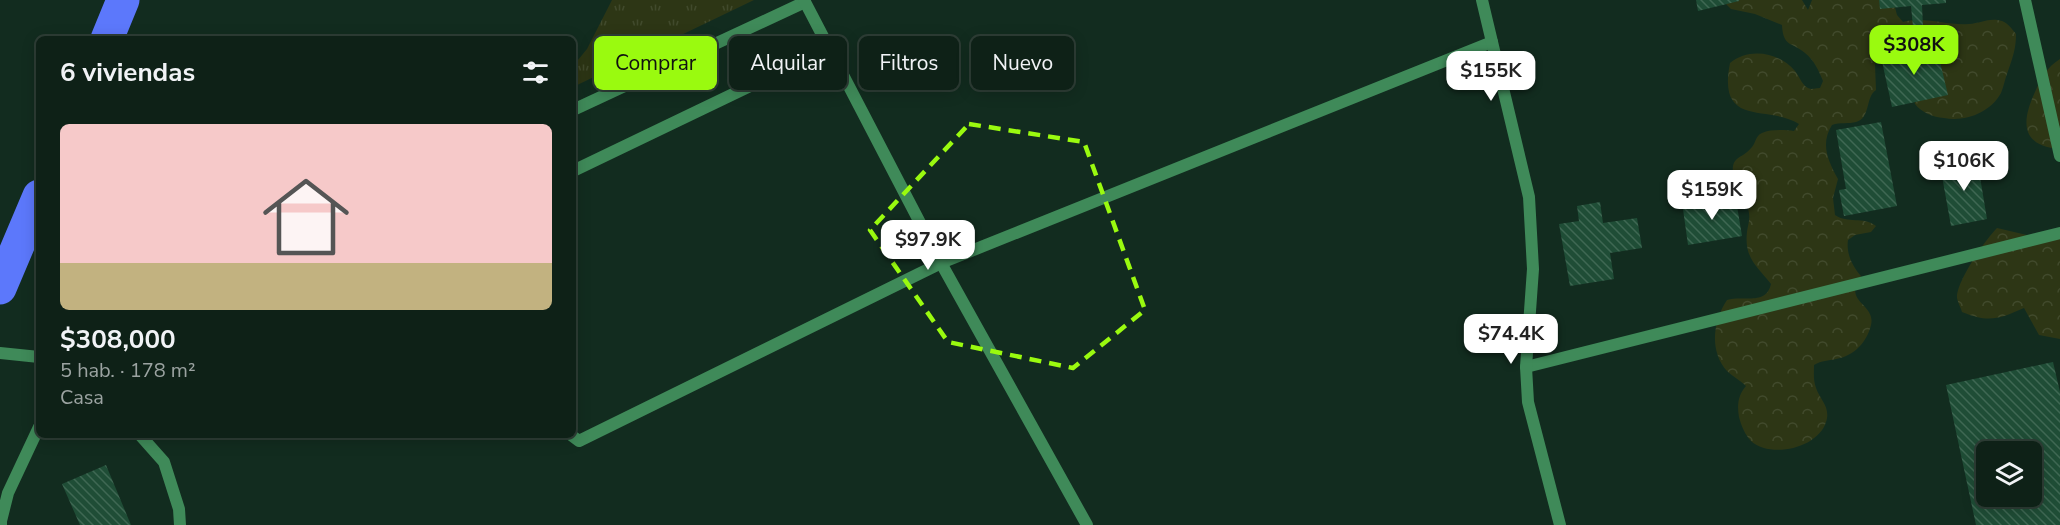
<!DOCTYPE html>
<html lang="es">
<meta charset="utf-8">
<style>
body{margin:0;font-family:"Nunito Sans",sans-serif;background:#1c2e24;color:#f1f3f6;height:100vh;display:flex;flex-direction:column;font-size:22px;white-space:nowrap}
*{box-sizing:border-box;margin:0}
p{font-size:20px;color:#9ba3a1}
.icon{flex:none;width:33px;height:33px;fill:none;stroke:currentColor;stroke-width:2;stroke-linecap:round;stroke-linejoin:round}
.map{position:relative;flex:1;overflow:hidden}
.details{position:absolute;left:36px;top:36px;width:540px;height:402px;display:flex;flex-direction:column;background:#0e2117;border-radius:9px;box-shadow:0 3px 15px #0003,0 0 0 2px #2e3e36}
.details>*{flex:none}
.hud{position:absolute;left:594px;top:36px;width:570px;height:54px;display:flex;gap:12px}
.tools{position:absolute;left:1976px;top:441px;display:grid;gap:12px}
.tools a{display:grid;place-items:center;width:66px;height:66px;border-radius:9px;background:#0e2117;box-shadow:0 3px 15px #0003,0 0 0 2px #2e3e36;font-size:30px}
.price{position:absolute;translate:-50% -51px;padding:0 14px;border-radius:12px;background:#fff;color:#222;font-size:20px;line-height:39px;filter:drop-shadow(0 2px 3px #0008)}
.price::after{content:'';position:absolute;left:50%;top:36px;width:18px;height:14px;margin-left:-9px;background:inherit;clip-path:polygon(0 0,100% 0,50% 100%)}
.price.on{background:#9afa0f;color:#111}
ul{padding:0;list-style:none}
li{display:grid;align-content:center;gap:12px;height:318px;padding:0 24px}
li+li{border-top:2px solid #2e3e36}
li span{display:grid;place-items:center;height:186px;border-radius:9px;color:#555}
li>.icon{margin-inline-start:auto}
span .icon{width:108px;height:108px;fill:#fffc;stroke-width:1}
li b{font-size:26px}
h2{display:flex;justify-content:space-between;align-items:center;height:72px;padding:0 24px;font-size:26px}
.tag{padding:0 21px;border-radius:9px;background:#0e2117;box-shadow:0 3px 15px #0003,0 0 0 2px #2e3e36;font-size:21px;line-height:54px}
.tag.on{background:#9afa0f;color:#111}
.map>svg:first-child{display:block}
</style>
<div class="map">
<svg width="2060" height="525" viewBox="0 0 2060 525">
<defs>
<pattern id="grass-tufts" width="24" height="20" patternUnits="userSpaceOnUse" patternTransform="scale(1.5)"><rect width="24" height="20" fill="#2d3615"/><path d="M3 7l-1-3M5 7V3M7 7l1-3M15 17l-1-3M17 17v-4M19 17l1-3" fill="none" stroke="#414a2c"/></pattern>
<pattern id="forest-crowns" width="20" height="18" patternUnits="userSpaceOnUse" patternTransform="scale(1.5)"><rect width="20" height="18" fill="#2d3615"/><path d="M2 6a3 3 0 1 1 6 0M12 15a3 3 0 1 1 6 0" fill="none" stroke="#414a2c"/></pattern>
<pattern id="building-back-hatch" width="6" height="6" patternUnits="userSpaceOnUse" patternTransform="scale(1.5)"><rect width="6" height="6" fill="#1f4d36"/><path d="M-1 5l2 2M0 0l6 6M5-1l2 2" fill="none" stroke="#3f6853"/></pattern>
</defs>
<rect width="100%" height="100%" fill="#122c1f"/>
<!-- grass -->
<path fill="url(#grass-tufts)" d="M 612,0 L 754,0 L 573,87 L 573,66 L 587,49 Z"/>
<!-- forest -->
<path fill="url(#forest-crowns)" d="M 1722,0 L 1802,0 L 1808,10 L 1812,0 L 1893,0 L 1897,15 L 1903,22 C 1925,16 1947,26 1969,24 C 1981,23 1990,17 2002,21 C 2008,23 2012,29 2016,34 C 2016,48 2013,57 2008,71 C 2005,78 2004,86 2001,93 C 1990,113 1965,122 1944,118 C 1933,117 1922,113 1915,104 L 1908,54 C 1898,46 1891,42 1879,49 L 1875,65 L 1876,90 C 1865,97 1871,118 1856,122 C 1849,124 1840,122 1832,125 C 1820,144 1828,161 1838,179 L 1833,198 L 1835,215 C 1848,224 1863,216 1876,226 L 1871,232 L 1855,235 L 1848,240 C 1846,253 1852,266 1861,276 C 1842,303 1876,303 1871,325 C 1867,342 1854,356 1836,359 C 1828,361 1822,360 1814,365 C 1814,372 1813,380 1816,388 C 1820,400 1831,407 1826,422 C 1818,448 1771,459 1751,441 C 1745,435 1741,425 1739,417 C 1737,405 1738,395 1746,386 C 1740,380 1733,377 1727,371 C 1709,351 1713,321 1727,300 C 1743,295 1766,306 1771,284 C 1757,266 1744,258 1747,232 C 1748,224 1751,218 1748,209 C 1746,199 1736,191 1734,180 C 1729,154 1741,161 1752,147 C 1756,143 1755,136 1762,133 C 1771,129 1785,130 1794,131 L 1799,124 C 1768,104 1717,129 1730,63 C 1749,47 1779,52 1795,71 C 1800,77 1802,87 1811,89 C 1812,89 1819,88 1820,88 L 1823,81 C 1819,71 1814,60 1805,53 C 1792,42 1783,47 1782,25 L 1755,14 L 1731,9 Z
M 2060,59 L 2060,149 C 2021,146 2021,122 2035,92 C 2041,78 2047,67 2060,59 Z
M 1997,228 L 2031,236 L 2060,238 L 2060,339 L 2039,335 L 2024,308 C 1999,319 1989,323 1962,312 C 1961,308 1958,303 1957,298 C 1956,282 1985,240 1997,228 Z"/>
<!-- building -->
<path fill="url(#building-back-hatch)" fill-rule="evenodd" d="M 1696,0 L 1739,0 L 1739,1 L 1698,11 Z
M 1879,0 L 1946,0 L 1946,3 L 1922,5 L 1923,27 L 1913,27 L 1911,6 L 1880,9 Z
M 1936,45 L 1948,95 L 1892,107 L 1881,57 Z
M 1881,122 L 1897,206 L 1844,216 L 1839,190 L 1846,189 L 1836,130 Z
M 1977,159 L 1987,219 L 1951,226 L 1940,165 Z
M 1717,195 L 1719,204 L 1736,200 L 1742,236 L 1688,245 L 1683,209 L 1697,207 L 1696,199 Z
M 1600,202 L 1603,223 L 1637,218 L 1642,248 L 1610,253 L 1614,279 L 1570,286 L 1559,224 L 1579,221 L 1577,206 Z
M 2053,362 L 2060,392 L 2060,525 L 1976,525 L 1946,385 ZM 1986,452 L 2031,452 L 2031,496 L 1986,496 Z
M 106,465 L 131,525 L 80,525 L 62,484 Z"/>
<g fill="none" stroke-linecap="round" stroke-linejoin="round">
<!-- lane -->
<path stroke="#3f8a59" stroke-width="12" d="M 573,110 L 805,2
M 573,171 L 829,48
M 0,353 L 39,357
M 1526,367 L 2060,233
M 140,435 L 164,462 L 179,509 L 180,525
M 571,435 L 579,441 L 941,263 L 1492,42
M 1,525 L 1,521 L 8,493 L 39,427"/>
<!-- street -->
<path stroke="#3f8a59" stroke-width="12" d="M 804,0 L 941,263 L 1087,525
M 1482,0 L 1529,197 L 1533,269 L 1526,367 L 1528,402 L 1560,525
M 2025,0 L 2060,156"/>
<!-- highway -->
<path stroke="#5c78fb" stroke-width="33" d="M 107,39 L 123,0
M 0,288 L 39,196"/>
</g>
<!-- marked area -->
<path fill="none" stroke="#9afa0f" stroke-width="4.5" stroke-dasharray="12 8" stroke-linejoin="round" d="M 969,124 L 1084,142 L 1145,310 L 1073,368 L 948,342 L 870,230 Z"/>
</svg>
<div class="tools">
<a><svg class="icon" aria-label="layers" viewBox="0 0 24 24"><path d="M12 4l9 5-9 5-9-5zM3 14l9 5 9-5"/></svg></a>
</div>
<b class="price on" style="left:1914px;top:76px">$308K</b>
<b class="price" style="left:1491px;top:102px">$155K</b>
<b class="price" style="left:1964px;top:192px">$106K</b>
<b class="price" style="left:1712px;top:221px">$159K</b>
<b class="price" style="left:928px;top:271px">$97.9K</b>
<b class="price" style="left:1511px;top:365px">$74.4K</b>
<div class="hud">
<a class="tag on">Comprar</a>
<a class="tag">Alquilar</a>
<a class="tag">Filtros</a>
<a class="tag">Nuevo</a>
</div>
<section class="details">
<h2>6 viviendas<svg class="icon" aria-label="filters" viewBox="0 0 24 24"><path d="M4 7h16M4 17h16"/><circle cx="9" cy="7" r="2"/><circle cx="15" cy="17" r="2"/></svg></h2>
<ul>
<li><span style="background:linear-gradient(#f6c9c9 75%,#c2b280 0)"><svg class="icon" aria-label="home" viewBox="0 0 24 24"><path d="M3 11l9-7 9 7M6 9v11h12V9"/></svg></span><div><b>$308,000</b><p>5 hab. · 178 m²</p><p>Casa</p></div></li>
</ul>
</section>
</div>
